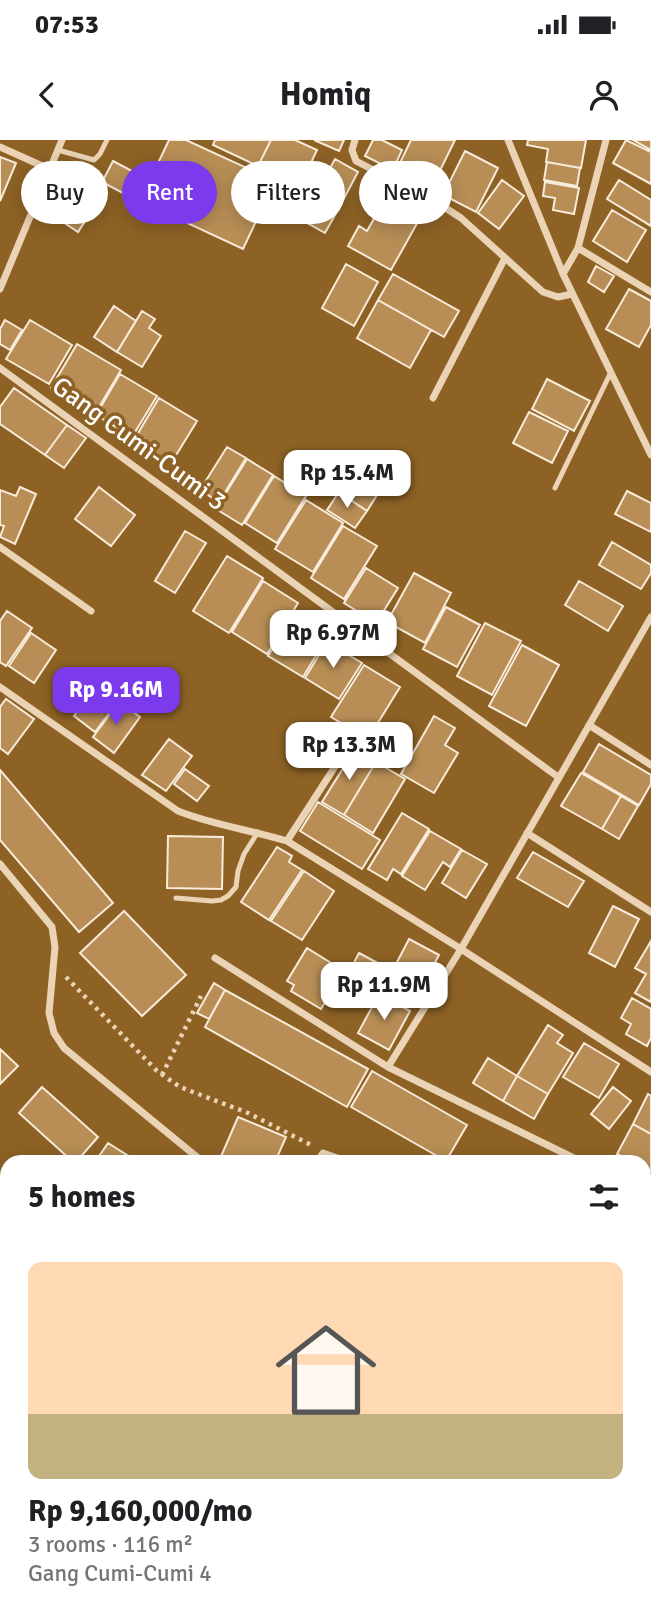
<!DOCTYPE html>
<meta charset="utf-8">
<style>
body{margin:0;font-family:Signika,sans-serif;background:#f6f6f6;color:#202124;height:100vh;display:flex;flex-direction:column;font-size:26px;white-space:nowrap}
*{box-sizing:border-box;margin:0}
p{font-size:23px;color:#757577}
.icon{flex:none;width:38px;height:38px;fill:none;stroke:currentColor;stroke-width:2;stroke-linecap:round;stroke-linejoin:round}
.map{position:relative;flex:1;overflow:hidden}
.sheet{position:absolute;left:0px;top:1015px;width:651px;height:469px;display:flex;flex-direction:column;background:#fff;border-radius:21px 21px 0 0;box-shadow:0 4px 18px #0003}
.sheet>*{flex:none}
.top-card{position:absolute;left:21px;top:21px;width:609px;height:63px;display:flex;gap:14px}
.price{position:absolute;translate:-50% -60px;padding:0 16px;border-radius:14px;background:#fff;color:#222;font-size:23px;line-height:46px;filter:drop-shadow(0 2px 4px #0008)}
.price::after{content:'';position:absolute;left:50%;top:42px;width:21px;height:16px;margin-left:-10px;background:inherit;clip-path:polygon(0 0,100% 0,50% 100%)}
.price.active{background:#7c3aed;color:#fff}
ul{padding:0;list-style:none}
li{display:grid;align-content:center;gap:14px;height:371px;padding:0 28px}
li+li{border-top:2px solid #e0e0e0}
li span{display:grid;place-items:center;height:217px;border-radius:14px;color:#555}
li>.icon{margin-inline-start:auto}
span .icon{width:126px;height:126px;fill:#fffc;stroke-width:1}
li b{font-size:30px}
h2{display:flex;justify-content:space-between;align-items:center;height:84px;padding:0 28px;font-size:30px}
.chip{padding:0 24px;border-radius:32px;background:#fff;box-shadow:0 4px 18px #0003;font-size:24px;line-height:63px}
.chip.active{background:#7c3aed;color:#fff}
.status{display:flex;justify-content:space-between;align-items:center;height:49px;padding:0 35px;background:#fff;direction:ltr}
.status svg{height:19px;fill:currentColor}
header{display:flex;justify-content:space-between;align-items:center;height:91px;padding:0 28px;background:#fff;font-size:32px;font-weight:700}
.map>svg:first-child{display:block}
</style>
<div class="status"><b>07:53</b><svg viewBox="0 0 49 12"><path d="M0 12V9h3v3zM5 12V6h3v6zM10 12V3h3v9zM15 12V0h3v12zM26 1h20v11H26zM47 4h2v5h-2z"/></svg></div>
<header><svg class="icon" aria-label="back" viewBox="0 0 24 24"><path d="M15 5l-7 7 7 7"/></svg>Homiq<svg class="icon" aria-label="person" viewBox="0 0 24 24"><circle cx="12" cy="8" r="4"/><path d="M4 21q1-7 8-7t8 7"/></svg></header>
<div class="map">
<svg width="651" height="1484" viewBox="0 0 651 1484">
<rect width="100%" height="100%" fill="#8e6225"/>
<!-- water -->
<path fill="#937549" stroke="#ecceaa" stroke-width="2" d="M 0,1139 L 7,1145 L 7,1477 L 392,1477 L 405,1484 L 0,1484 Z"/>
<!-- building -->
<path fill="#b88e56" stroke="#f8ebda" stroke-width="2" d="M 169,0 L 186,0 L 275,41 L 243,109 L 140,61 Z
M 215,0 L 271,0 L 258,26 L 213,5 Z
M 271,0 L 295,0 L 317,10 L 300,46 L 258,26 Z
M 314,0 L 344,0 L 339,11 Z
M 373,0 L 382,0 L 402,10 L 393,30 L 365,16 Z
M 411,0 L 455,0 L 431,49 L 395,33 Z
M 528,0 L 586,0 L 581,28 L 546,22 L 548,9 L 527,5 Z
M 626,0 L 651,12 L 651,44 L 613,23 Z
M 633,0 L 651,0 L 651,10 Z
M 465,11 L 498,28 L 476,72 L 443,55 Z
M 0,17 L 16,23 L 0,61 Z
M 335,19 L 358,32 L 339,68 L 315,56 Z
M 113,21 L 147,39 L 136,60 L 102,42 Z
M 547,22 L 580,28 L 577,46 L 544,40 Z
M 502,40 L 524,56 L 499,89 L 478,73 Z
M 619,40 L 651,60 L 651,86 L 607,59 Z
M 545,42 L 579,48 L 574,74 L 553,70 L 555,58 L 543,56 Z
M 79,51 L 97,63 L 78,92 L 60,80 Z
M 389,52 L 424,71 L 391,130 L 348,106 L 359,86 L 367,91 Z
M 315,56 L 339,68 L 325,93 L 302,80 Z
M 612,70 L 646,90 L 627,122 L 593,101 Z
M 346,124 L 378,142 L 354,186 L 322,168 Z
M 596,126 L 614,136 L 604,152 L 588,142 Z
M 393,134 L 459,171 L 444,197 L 378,160 Z
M 629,149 L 651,161 L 651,185 L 639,207 L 606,189 Z
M 378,160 L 431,190 L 410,228 L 357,198 Z
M 114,166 L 136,181 L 117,212 L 94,197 Z
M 142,171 L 155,179 L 149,188 L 161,196 L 142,227 L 117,212 Z
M 5,180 L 22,190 L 10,210 L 0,204 L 0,189 Z
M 30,180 L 72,205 L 49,244 L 6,219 Z
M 77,204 L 121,230 L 95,274 L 51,248 Z
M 120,234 L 157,256 L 132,297 L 96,275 Z
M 547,239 L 590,261 L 574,291 L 532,269 Z
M 14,248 L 67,285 L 45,315 L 0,284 L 0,267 Z
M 159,258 L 197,281 L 175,317 L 168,313 L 163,321 L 139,307 L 144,299 L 137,295 Z
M 529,272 L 568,291 L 552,323 L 513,303 Z
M 67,285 L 86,298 L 64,328 L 45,315 Z
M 227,307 L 246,318 L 219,362 L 200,350 Z
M 247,319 L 273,335 L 242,385 L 216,369 Z
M 352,333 L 379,352 L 367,371 L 339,352 Z
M 274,336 L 306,356 L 277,403 L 245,383 Z
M 20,347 L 36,354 L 15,404 L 0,397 L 4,386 L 0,385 L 0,350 L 16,356 Z
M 99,347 L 135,375 L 111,406 L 75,379 Z
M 627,351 L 651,363 L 651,392 L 615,374 Z
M 339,352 L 367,371 L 355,388 L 327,370 Z
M 306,360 L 343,383 L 313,432 L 275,409 Z
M 343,386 L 377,406 L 344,459 L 311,438 Z
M 185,391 L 206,403 L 175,453 L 155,441 Z
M 612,402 L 651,425 L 651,433 L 641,449 L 599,425 Z
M 227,416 L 263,438 L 229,493 L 193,471 Z
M 366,428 L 398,448 L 376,483 L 344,463 Z
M 414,433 L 451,453 L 425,503 L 387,482 Z
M 263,441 L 298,463 L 267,514 L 232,492 Z
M 579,441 L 623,466 L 608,491 L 565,465 Z
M 446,467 L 480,485 L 457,527 L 423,509 Z
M 7,471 L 32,488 L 6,526 L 0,522 L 0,481 Z
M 294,473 L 329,494 L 303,537 L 268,516 Z
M 485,483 L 521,501 L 492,555 L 457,536 Z
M 31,493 L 56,510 L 34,543 L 9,526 Z
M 327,502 L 362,523 L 339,559 L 305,538 Z
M 522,505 L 559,525 L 526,586 L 489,566 Z
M 364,525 L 400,547 L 368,599 L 331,577 Z
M 98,543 L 120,559 L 95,592 L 74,576 Z
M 6,559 L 34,579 L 8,614 L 0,608 L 0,567 Z
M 119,562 L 140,577 L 114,613 L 93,597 Z
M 434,576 L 455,588 L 445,605 L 458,613 L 434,653 L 401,634 Z
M 169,599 L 192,616 L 166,651 L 142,635 Z
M 599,604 L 651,635 L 651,644 L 639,665 L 583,632 Z
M 355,609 L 376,622 L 344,675 L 322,662 Z
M 376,622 L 405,639 L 373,693 L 344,675 Z
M 185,629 L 209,646 L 197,661 L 174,644 Z
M 0,630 L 113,763 L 79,792 L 0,700 Z
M 581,633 L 621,656 L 602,689 L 561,666 Z
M 621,656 L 638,666 L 619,699 L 602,689 Z
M 318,662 L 380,700 L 362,729 L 300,691 Z
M 402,673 L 429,689 L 401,734 L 393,729 L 387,740 L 368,729 Z
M 430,691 L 461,709 L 450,727 L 443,722 L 425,750 L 402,736 Z
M 168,696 L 223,697 L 222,749 L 167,748 Z
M 277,707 L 292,716 L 289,722 L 302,730 L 269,780 L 241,762 Z
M 462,710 L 487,724 L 466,758 L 442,743 Z
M 533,712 L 584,741 L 568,767 L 517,738 Z
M 304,731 L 334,751 L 302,800 L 271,781 Z
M 613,766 L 639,779 L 615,827 L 589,813 Z
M 124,771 L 186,835 L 142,876 L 80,813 Z
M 409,799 L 439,815 L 414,862 L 384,847 Z
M 651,801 L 651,862 L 635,853 L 646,834 L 635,828 Z
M 307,808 L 344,831 L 321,869 L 291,851 L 294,845 L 287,841 Z
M 359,813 L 387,828 L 378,845 L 350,830 Z
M 214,843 L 225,850 L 209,879 L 197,873 Z
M 225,850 L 368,929 L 347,967 L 205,887 Z
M 379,854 L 410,871 L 389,910 L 358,893 Z
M 632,858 L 651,869 L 651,898 L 647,906 L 626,894 L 631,884 L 621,878 Z
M 548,885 L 563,895 L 557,903 L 573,913 L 548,954 L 517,936 Z
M 584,903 L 619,924 L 599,958 L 563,937 Z
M 0,909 L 18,926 L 0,944 Z
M 488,918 L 517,936 L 503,961 L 473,943 Z
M 372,931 L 467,985 L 446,1021 L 351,967 Z
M 517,936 L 548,954 L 534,979 L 503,961 Z
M 42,947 L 98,997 L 76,1022 L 73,1022 L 19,973 Z
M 613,947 L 631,961 L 609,989 L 591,974 Z
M 648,954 L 651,956 L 651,994 L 633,984 Z
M 238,977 L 286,997 L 275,1022 L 219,1021 Z
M 633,984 L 651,994 L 651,1031 L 644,1028 L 644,1022 L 633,1022 L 617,1014 Z
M 108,1003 L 138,1022 L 95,1022 Z
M 650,1058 L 651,1104 L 644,1122 L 644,1067 L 646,1068 Z"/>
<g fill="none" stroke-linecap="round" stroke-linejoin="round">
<!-- path -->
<path stroke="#ebd4b5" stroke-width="4.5" stroke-dasharray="3.5 5" stroke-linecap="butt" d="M 66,837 L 157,931 L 180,947 L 248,973 L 311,1005
M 162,935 L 201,856"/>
<!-- lane -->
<path stroke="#ebd4b5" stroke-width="5" d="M 58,10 L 94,20 L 100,14 L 107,0
M 555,348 L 610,234
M 176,758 L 212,761 L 221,760 L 228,756 L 236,747 L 238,731 L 244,714 L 258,692"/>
<!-- street -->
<path stroke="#ebd4b5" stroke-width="7" d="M 355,0 L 352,10 L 356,21 L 441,65 L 461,78 L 543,152 L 558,157 L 572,154
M 508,0 L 563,134 L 651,315
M 0,7 L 49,29
M 578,108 L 651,152
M 563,134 L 578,108 L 606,0
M 0,149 L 62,0
M 0,228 L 558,637
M 433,258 L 505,118
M 0,407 L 91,471
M 0,547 L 178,671 C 213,685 251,690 287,701 L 461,809 L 651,932
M 589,585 L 651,625
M 527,693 L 651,772
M 287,701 L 347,608
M 0,724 L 52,787 L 55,807 L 49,873 L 54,893 L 64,908 L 203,1022
M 215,818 L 388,927 L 582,1022
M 388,927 L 461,809 L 651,477
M 317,1022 L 323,1013 L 349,1022
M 644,1049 L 651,1052
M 644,1259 L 651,1265"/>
</g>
<g text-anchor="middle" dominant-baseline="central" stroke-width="7" stroke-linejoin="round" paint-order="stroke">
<!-- street labels -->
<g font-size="26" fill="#fff" stroke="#8e6225">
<text transform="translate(139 304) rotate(36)">Gang Cumi-Cumi 3</text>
</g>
</g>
</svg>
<b class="price" style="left:347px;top:370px">Rp 15.4M</b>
<b class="price" style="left:333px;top:530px">Rp 6.97M</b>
<b class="price active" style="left:116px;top:587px">Rp 9.16M</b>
<b class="price" style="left:349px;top:642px">Rp 13.3M</b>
<b class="price" style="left:384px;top:882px">Rp 11.9M</b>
<div class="top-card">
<a class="chip">Buy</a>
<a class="chip active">Rent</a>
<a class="chip">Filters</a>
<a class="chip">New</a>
</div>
<section class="sheet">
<h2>5 homes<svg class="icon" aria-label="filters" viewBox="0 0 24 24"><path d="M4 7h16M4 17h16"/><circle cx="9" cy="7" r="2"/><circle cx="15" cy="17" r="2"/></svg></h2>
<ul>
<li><span style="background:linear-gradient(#ffd9b3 70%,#c2b280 0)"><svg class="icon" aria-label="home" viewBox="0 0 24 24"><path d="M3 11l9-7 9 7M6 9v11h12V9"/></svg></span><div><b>Rp 9,160,000/mo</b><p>3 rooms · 116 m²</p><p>Gang Cumi-Cumi 4</p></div></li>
</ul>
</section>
</div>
